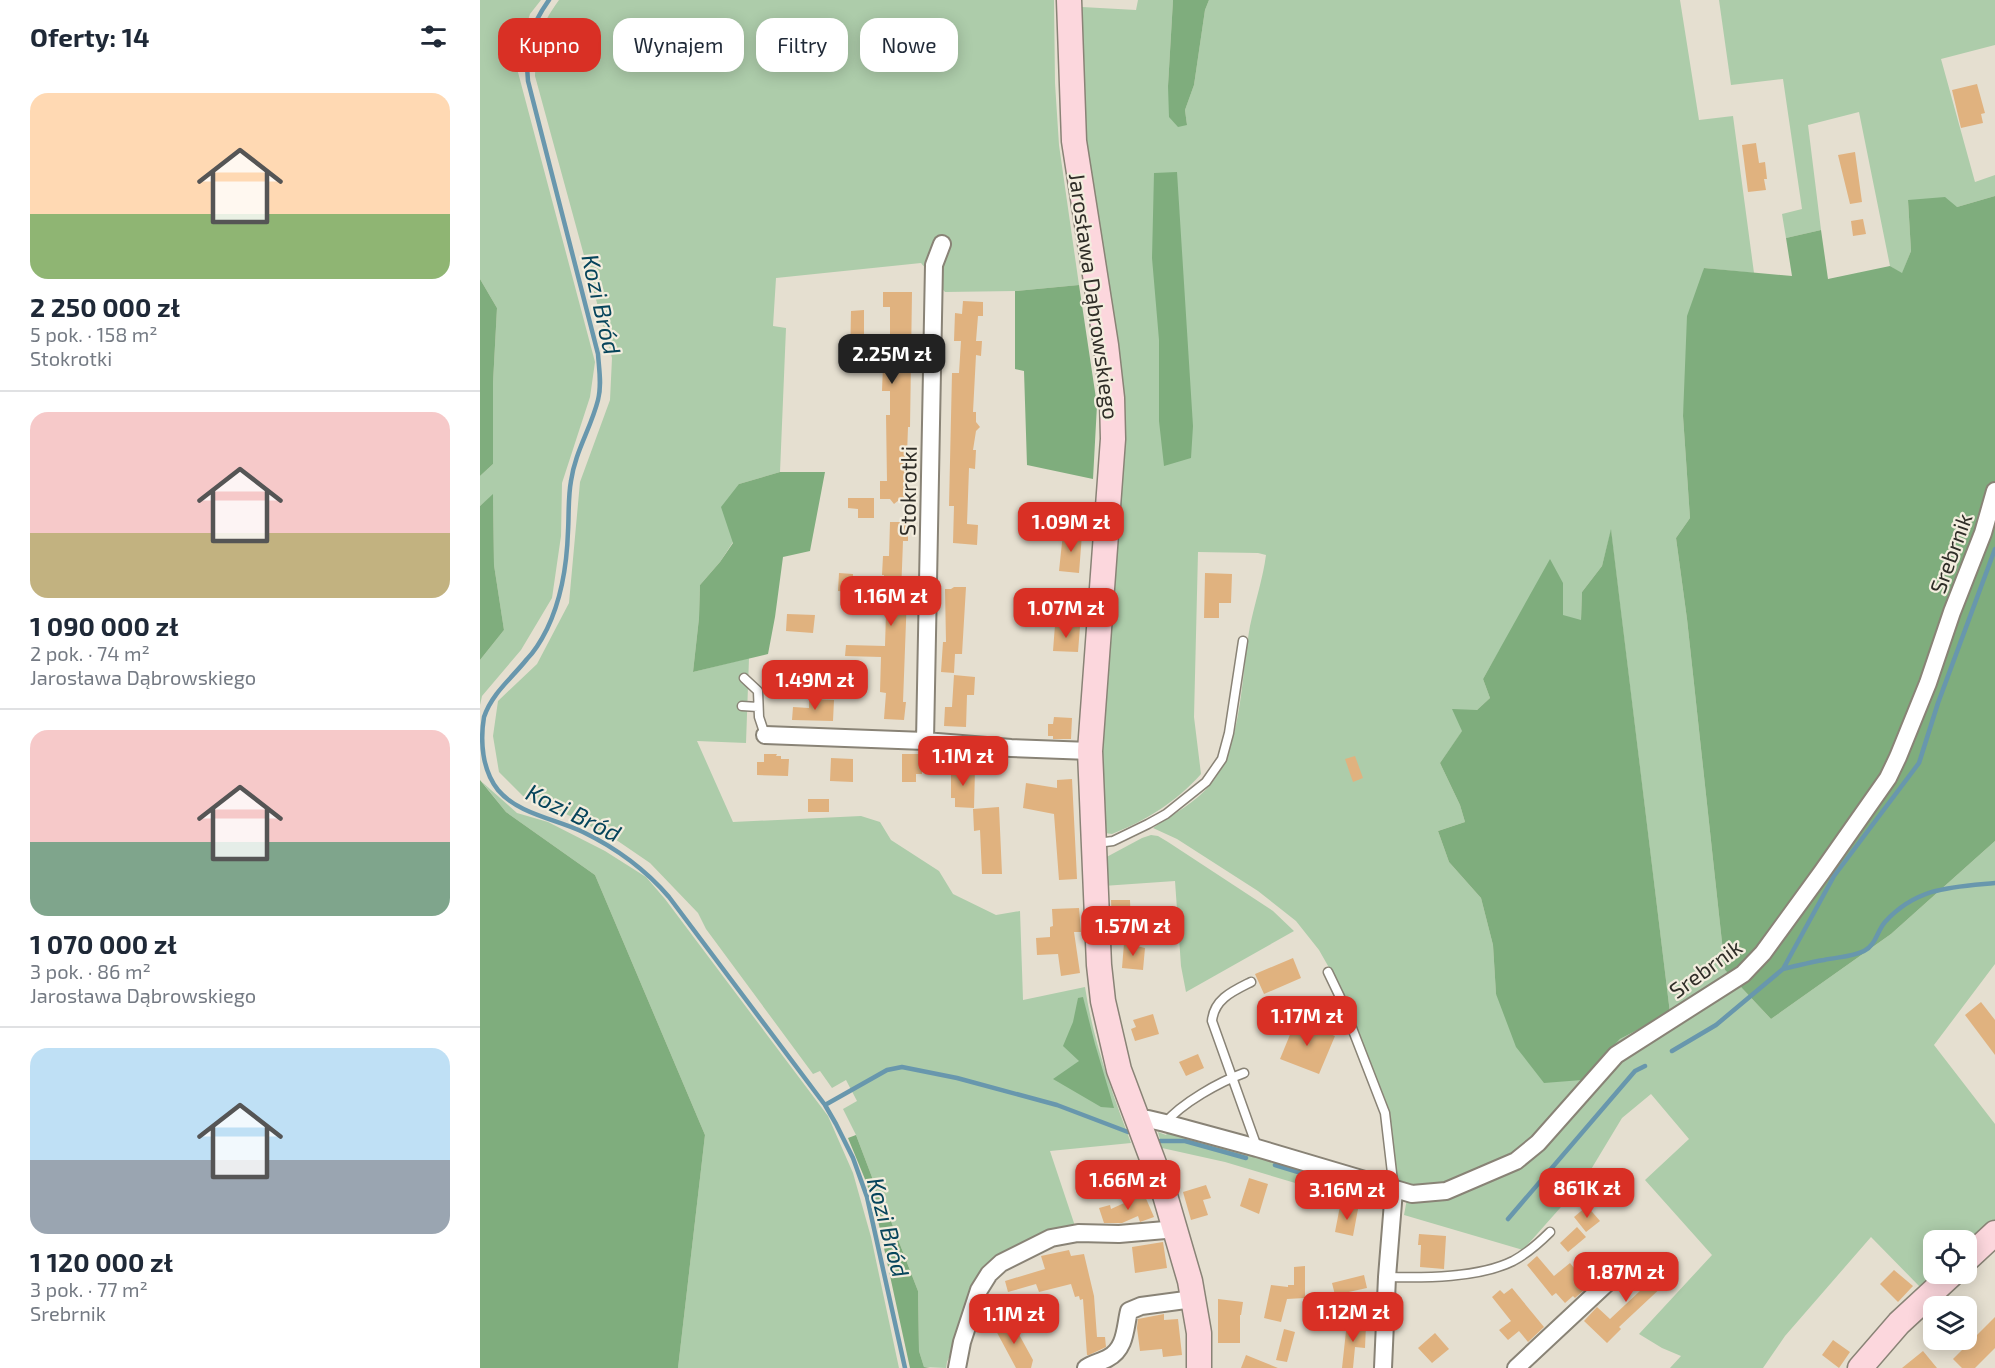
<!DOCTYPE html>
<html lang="pl">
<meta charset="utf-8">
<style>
body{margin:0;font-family:"Exo 2",sans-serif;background:#f6f6f7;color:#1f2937;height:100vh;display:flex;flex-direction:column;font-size:22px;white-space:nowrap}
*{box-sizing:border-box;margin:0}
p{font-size:20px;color:#747a83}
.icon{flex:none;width:33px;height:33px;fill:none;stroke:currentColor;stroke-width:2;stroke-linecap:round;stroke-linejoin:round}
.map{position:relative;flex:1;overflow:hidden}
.drawer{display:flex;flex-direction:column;background:#fff;width:480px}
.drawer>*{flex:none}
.hud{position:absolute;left:18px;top:18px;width:570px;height:54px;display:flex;gap:12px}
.tools{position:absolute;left:1443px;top:1230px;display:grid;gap:12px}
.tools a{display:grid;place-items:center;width:54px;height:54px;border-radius:12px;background:#fff;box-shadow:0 3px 15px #0003;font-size:30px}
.price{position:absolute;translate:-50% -51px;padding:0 14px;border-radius:12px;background:#d93025;color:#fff;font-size:20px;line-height:39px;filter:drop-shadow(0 2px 3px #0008)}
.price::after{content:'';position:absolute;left:50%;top:36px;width:18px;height:14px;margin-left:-9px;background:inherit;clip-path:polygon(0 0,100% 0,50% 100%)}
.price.active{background:#222;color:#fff}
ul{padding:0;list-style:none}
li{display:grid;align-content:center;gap:12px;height:318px;padding:0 30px}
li+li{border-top:2px solid #e0e1e3}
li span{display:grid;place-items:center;height:186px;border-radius:18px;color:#555}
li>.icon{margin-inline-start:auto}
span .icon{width:108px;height:108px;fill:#fffc;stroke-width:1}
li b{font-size:26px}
h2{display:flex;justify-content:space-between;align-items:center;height:72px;padding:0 30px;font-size:26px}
.pill{padding:0 21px;border-radius:18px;background:#fff;box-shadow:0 3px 15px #0003;font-size:21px;line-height:54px}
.pill.active{background:#d93025;color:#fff}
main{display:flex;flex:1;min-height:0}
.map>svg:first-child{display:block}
</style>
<main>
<section class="drawer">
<h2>Oferty: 14<svg class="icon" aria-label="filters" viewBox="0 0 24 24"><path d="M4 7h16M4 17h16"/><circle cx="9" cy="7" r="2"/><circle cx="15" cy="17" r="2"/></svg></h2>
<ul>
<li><span style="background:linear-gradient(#ffd9b3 65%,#8fb573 0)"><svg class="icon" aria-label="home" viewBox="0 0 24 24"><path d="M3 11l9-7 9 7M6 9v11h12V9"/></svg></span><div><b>2 250 000 zł</b><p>5 pok. · 158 m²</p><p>Stokrotki</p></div></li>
<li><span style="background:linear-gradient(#f6c9c9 65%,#c2b280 0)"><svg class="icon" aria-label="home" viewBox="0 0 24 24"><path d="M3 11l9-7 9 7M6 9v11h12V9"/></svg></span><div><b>1 090 000 zł</b><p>2 pok. · 74 m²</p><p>Jarosława Dąbrowskiego</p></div></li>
<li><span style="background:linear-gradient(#f6c9c9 60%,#7fa58c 0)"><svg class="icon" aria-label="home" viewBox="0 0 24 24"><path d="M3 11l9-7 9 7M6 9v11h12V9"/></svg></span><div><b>1 070 000 zł</b><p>3 pok. · 86 m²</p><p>Jarosława Dąbrowskiego</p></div></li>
<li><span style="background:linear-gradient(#bfe0f5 60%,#9aa5b1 0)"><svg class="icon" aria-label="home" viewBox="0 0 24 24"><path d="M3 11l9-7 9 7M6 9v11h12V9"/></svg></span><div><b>1 120 000 zł</b><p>3 pok. · 77 m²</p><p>Srebrnik</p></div></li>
</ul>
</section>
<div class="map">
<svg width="1515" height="1368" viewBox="0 0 1515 1368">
<rect width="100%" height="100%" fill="#e5dfd0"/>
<!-- green -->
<path fill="#adccaa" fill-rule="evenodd" d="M 0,0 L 61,0 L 50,14 L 35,61 L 115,362 L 110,397 L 82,483 L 81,536 L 72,598 L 41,650 L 2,696 L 0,705 L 0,660 L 24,630 L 14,565 L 13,495 L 0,506 L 0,476 L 13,464 L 13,383 L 17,308 L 0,279 Z
M 79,0 L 574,0 L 575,83 L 579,145 L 599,285 L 535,291 L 465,292 L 441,263 L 296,278 L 293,326 L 306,328 L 300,472 L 259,484 L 253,542 L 240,562 L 220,585 L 219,618 L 213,672 L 269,658 L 266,743 L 217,741 L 253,822 L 381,816 L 400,822 L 411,840 L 459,871 L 473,894 L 516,915 L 540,911 L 543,1000 L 605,987 C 613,1041 632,1092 651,1143 L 570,1151 L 595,1226 L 511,1262 L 467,1362 L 466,1368 L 444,1367 L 439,1351 L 438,1291 L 409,1216 L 398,1193 L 376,1135 L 363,1109 L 377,1101 L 366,1080 L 352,1088 L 340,1071 L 333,1074 L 226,929 L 218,913 L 170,863 L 132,837 L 76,809 L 43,796 L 19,772 L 13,736 L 18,701 L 57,664 L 89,603 L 100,482 L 130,400 L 132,358 L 55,76 C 57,41 58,29 79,0 Z
M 658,0 L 693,0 L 688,86 L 707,125 L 705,110 L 714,85 L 725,10 L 729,0 L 1200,0 L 1219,120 L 1253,116 L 1274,273 L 1224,268 L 1203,416 L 1210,518 L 1196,538 L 1207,619 L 1245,970 L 1291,1019 L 1411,934 L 1515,841 L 1515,964 L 1454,1045 L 1515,1124 L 1515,1220 L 1487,1247 L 1486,1240 L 1454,1240 L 1454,1274 L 1458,1274 L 1442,1289 L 1391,1237 L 1305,1336 L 1283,1368 L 1190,1368 L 1201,1356 L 1182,1348 L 1159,1334 L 1232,1255 L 1165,1180 L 1209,1139 L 1171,1094 L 1142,1118 L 1104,1181 L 1043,1250 L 924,1215 L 929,1188 L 919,1181 L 916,1174 L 912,1129 L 904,1098 L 860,987 L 839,950 L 816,921 L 778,891 L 697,839 L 673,828 C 692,815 716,802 731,784 C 763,744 761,675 770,626 C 775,602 783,578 786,555 L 778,553 L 718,552 L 714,717 L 721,774 C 696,802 667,820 632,834 L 625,833 L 622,730 L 633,563 L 606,144 L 602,7 L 656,10 ZM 1131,531 L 1190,1013 L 1140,1039 L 1102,1080 L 1016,994 L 1013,945 L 1001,898 L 969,862 L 958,831 L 985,822 L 980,805 L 960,763 L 997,710 L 1010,698 L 1003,679 L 1019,651 L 1083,583 L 1083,616 L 1101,621 L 1102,592 L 1122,566 Z
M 1239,0 L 1515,0 L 1515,45 L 1461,59 L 1495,182 L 1515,175 L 1515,196 L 1477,207 L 1428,200 L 1431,251 L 1422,274 L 1410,266 L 1379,112 L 1328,125 L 1341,230 L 1306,238 L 1302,214 L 1322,209 L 1303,79 L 1251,85 Z
M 0,774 L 2,782 L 37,813 L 68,822 L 125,851 L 166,877 L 185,899 L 348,1116 L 373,1173 L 391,1237 L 419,1368 L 198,1368 L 225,1135 L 115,875 L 26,812 L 2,782 Z
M 671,835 L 678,836 L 688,842 L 793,911 L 814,931 L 706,992 L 701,966 L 695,881 L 623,886 L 621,860 L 662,838 Z
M 689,1130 L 900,1193 L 905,1201 L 906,1210 L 745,1162 L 682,1148 L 678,1132 L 686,1135 Z"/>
<!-- forest -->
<path fill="#7fad7d" d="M 693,0 L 729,0 L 725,10 L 714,85 L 705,110 L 707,125 L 698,127 L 689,117 L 688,86 Z
M 697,172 L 713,426 L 711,458 L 684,466 L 679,421 L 679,340 L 672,258 L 674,173 Z
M 1515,196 L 1515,841 L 1411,934 L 1291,1019 L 1245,970 L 1207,619 L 1196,538 L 1210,518 L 1203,416 L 1207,316 L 1224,268 L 1312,276 L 1306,238 L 1341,230 L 1348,279 L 1410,266 L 1422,273 L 1431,251 L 1428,200 L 1465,197 L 1477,207 Z
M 0,279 L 17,308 L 13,383 L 13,464 L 0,476 Z
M 599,285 L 617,405 L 613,479 L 547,465 L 544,371 L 535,369 L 535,291 Z
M 300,472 L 345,472 L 330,551 L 303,557 L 295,617 L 288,654 L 213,672 L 219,618 L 220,585 L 240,562 L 253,543 L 241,507 L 259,484 Z
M 13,494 L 14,565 L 24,630 L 0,660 L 0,506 Z
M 1131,529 L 1190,1013 L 1140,1039 L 1102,1080 L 1064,1083 L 1036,1047 L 1016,994 L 1013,945 L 1001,898 L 969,862 L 958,831 L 985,822 L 980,805 L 960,763 L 982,731 L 972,709 L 997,710 L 1010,698 L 1003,679 L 1070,559 L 1083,583 L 1083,615 L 1101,620 L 1102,592 L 1122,566 Z
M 0,780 L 26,812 L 115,875 L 225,1135 L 198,1368 L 0,1368 Z
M 603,997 L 615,1044 L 634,1108 L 621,1107 L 573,1079 L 599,1061 L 583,1046 L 593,1022 L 598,998 Z
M 376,1135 L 398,1193 L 409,1216 L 438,1291 L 439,1351 L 444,1367 L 450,1368 L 430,1368 L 399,1225 L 387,1184 L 368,1138 Z"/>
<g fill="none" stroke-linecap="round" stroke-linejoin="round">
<!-- stream -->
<path stroke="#6897ad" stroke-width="4.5" d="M 69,0 C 49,28 45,47 48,81 L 118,354 C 119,369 122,385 118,400 C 111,428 95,452 91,481 C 88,497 89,515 88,531 C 87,563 81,600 67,629 C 62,639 55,651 47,659 C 32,678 12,693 4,717 C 0,741 2,770 18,790 C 38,814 76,819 103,832 C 136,848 165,869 189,897 L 345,1105 L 356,1124 L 373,1158 L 387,1197 L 425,1368
M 1303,969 C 1317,966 1330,962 1344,960 C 1357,957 1372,957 1384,951 C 1396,945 1397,931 1405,922 C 1437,887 1472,887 1515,883
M 1192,1051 L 1236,1025 L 1303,969 L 1354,876 L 1439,763 L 1458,703 L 1515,549
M 345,1105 L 407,1070 L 422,1067 L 477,1078 L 577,1105 L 648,1132
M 680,1141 L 705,1141 L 766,1158
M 795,1165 L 828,1175
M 844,1180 L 900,1197
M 1028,1219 L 1155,1071 L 1165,1066"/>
</g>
<!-- building -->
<path fill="#e0b27f" d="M 1497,84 L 1505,113 L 1501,114 L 1503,123 L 1481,128 L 1472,90 Z
M 1276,143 L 1279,163 L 1285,162 L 1287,179 L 1284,179 L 1286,190 L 1268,192 L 1262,145 Z
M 1375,152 L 1382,202 L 1370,204 L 1358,155 Z
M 1383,219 L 1386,234 L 1373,236 L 1371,221 Z
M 403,292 L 432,292 L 430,427 L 428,427 L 426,482 L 433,489 L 425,496 L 425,500 L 419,500 L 414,504 L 410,499 L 400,499 L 400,481 L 407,481 L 406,415 L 410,415 L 410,391 L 402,391 L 403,364 L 370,363 L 371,311 L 384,310 L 384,348 L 408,348 L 407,334 L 410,334 L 410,307 L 403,307 Z
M 483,301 L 503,302 L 503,316 L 498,316 L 496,341 L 502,341 L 501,356 L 496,355 L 493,412 L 496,412 L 496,422 L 500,427 L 496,431 L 493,450 L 496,450 L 495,469 L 489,468 L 487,524 L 498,525 L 497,545 L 473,543 L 474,506 L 469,506 L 472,373 L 479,373 L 481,341 L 474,341 L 475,313 L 482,314 Z
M 368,498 L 394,498 L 394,518 L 378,518 L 378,509 L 368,508 Z
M 410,522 L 428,522 L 428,541 L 423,541 L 421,594 L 427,595 L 423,702 L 426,702 L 424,720 L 404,719 L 406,693 L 400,692 L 401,657 L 365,656 L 366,645 L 405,646 L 406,613 L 402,612 L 404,575 L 402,575 L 403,556 L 409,556 Z
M 583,533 L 602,534 L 599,573 L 579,571 Z
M 359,573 L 373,574 L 372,592 L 358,591 Z
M 725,573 L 752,574 L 751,603 L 739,603 L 739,618 L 724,618 Z
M 474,587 L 486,587 L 482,654 L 475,654 L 474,673 L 461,672 L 463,642 L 466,642 L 465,589 L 471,589 Z
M 307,614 L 335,615 L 333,633 L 306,631 Z
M 575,625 L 600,627 L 598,652 L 573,651 Z
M 474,675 L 495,677 L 494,695 L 487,695 L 486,727 L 464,726 L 465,707 L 472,707 Z
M 329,699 L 354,700 L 353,721 L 312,720 L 313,707 L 329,708 Z
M 574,717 L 592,718 L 591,739 L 573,739 L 573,736 L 568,736 L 568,724 L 573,724 Z
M 284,754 L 297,754 L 296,756 L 301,756 L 301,759 L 309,759 L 308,776 L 277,775 L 277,762 L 284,762 Z
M 422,754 L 442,754 L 442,774 L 436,774 L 436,782 L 422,782 Z
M 875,756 L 883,778 L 873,782 L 865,759 Z
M 351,758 L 373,759 L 373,782 L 350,781 Z
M 471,768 L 495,769 L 494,808 L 475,807 L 475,798 L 471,798 Z
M 592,779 L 597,879 L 579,880 L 574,814 L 543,808 L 546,783 L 577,788 L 577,780 Z
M 328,799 L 349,799 L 349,812 L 328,812 Z
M 519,807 L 522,874 L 502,874 L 500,830 L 494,831 L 493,809 Z
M 631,900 L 650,900 L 651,926 L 632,927 Z
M 599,908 L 601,932 L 594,932 L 600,973 L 581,976 L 578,954 L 557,955 L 556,938 L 570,937 L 570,927 L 573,926 L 572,909 Z
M 644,943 L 665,948 L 663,970 L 642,968 Z
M 813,958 L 821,978 L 784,994 L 775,974 Z
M 1501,1002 L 1515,1020 L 1515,1055 L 1485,1015 Z
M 673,1014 L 679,1034 L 655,1041 L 651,1029 L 656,1027 L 653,1020 Z
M 816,1020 L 855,1036 L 839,1074 L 800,1059 Z
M 718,1054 L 724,1068 L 706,1076 L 699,1062 Z
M 769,1178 L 788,1184 L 779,1214 L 760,1206 Z
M 726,1185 L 731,1198 L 723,1200 L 728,1215 L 711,1220 L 703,1192 Z
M 664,1194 L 674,1217 L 660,1222 L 658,1216 L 642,1223 L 624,1223 L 619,1208 L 630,1205 L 631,1209 Z
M 860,1206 L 878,1209 L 873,1236 L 855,1232 Z
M 1107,1206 L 1120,1221 L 1106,1232 L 1094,1217 Z
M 1097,1227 L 1106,1237 L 1088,1252 L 1080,1243 Z
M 939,1234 L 966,1236 L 964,1269 L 940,1267 L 941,1245 L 938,1245 Z
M 683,1242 L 687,1268 L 655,1273 L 652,1247 Z
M 589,1250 L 591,1256 L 604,1254 L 614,1296 L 617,1337 L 625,1337 L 626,1347 L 609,1355 L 607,1355 L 603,1299 L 600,1300 L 599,1296 L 595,1297 L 591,1284 L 559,1292 L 556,1284 L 528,1292 L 525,1281 L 565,1269 L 561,1256 Z
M 1057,1256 L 1074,1276 L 1090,1263 L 1099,1274 L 1094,1278 L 1104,1290 L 1095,1298 L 1093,1296 L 1085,1303 L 1076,1293 L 1072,1296 L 1047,1265 Z
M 1158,1261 L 1162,1265 L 1164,1263 L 1185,1284 L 1139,1327 L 1141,1329 L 1127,1343 L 1104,1321 L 1117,1307 L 1130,1319 L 1161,1290 L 1149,1277 L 1151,1267 Z
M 825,1266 L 825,1298 L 807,1299 L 801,1322 L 784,1318 L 791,1285 L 808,1287 L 808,1285 L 814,1285 L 814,1267 Z
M 1414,1270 L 1433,1286 L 1418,1302 L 1400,1284 Z
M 884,1275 L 887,1288 L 855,1295 L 852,1283 Z
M 1032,1288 L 1064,1327 L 1048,1342 L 1039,1331 L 1028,1340 L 1019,1330 L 1031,1321 L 1012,1297 L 1020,1290 L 1024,1294 Z
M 738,1299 L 763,1302 L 761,1315 L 760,1315 L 760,1343 L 738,1343 Z
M 684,1314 L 684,1320 L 698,1319 L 702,1355 L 683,1357 L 682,1349 L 660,1351 L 657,1328 L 658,1319 Z
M 1515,1317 L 1515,1348 L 1495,1368 L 1482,1368 L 1473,1359 Z
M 530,1318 L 553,1360 L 551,1368 L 536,1368 L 514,1327 Z
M 867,1322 L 886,1325 L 885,1348 L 875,1347 L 873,1368 L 862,1368 Z
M 804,1329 L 815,1332 L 807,1362 L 796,1360 Z
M 955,1333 L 969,1349 L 952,1363 L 938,1348 Z
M 1353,1340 L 1370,1352 L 1359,1368 L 1342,1355 Z
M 1443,1351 L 1457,1368 L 1422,1368 Z
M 766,1355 L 798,1368 L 761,1368 Z"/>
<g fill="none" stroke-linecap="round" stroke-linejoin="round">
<defs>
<path id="lane" d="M 264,678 L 278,691 L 279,717 L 285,735
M 262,706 L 278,707
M 617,843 L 633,841 L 668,824 L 686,814 L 726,782 L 742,759 L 749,733 L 763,641
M 848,972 L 860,997 L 905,1113 L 914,1190
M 771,982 C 753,991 734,999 732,1021 L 777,1147
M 685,1123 C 702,1103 739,1082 764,1073
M 907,1277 C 944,1278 999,1278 1033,1261 C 1046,1254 1059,1243 1070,1232"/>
<path id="street" d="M 285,735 L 445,741 L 531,748 L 610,751
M 445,741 L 454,265 L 462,244
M 657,1120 L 668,1119 L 685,1123 L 777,1148 L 932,1194 L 966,1191 L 1036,1161 L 1058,1143 L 1136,1055 L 1263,974 L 1283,953 L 1342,872 L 1408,778 L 1418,757 L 1448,683 L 1472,612 L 1503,533 L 1515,491
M 477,1368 L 482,1342 L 499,1290 L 509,1274 L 521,1263 L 571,1238 L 598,1233 L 639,1234 L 697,1229
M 606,1368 C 613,1363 621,1362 628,1358 C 646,1349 645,1327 649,1311 L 661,1306 L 713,1299
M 903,1368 L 907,1277 L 914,1190
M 1036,1368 L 1141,1270"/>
<path id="secondary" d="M 589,0 L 594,141 L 626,345 L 632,398 L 633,439 L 610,751 L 619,965 L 623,1001 L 639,1070 L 682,1185 L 710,1281 L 719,1333 L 719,1368
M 1486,1260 L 1515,1233
M 1380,1368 L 1419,1323 L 1472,1274"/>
</defs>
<!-- lane casing -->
<use href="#lane" stroke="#898376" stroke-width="11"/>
<!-- street casing -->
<use href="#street" stroke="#898376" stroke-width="20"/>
<!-- secondary casing -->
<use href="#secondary" stroke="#898376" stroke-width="27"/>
<!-- lane -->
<use href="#lane" stroke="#fff" stroke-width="8"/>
<!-- street -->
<use href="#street" stroke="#fff" stroke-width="16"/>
<!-- secondary -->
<use href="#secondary" stroke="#fcd7dd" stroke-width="24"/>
</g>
<g text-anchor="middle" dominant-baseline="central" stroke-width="4.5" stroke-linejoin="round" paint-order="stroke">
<!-- street labels -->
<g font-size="22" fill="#2f2d27" stroke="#f3edde">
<text transform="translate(615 296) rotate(82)">Jarosława Dąbrowskiego</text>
<text transform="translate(427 491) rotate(-89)">Stokrotki</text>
<text transform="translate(1470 553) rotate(-70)">Srebrnik</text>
<text transform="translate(1225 968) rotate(-36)">Srebrnik</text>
</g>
<!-- water labels -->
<g font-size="24" font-style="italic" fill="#06445b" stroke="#f3edde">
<text transform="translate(122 304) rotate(77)">Kozi Bród</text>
<text transform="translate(94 812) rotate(26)">Kozi Bród</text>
<text transform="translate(409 1227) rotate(75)">Kozi Bród</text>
</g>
</g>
</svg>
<div class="tools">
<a><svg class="icon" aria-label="locate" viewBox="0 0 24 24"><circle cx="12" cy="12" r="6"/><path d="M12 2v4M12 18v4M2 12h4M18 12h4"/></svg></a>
<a><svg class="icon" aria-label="layers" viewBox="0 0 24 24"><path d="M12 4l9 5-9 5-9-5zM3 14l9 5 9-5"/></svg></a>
</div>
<b class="price active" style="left:412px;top:385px">2.25M zł</b>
<b class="price" style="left:591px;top:553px">1.09M zł</b>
<b class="price" style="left:411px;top:627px">1.16M zł</b>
<b class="price" style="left:586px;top:639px">1.07M zł</b>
<b class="price" style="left:335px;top:711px">1.49M zł</b>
<b class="price" style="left:483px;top:787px">1.1M zł</b>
<b class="price" style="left:653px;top:957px">1.57M zł</b>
<b class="price" style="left:827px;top:1047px">1.17M zł</b>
<b class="price" style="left:648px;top:1211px">1.66M zł</b>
<b class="price" style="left:1107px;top:1219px">861K zł</b>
<b class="price" style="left:867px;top:1221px">3.16M zł</b>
<b class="price" style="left:1146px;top:1303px">1.87M zł</b>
<b class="price" style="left:873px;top:1343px">1.12M zł</b>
<b class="price" style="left:534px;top:1345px">1.1M zł</b>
<div class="hud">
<a class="pill active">Kupno</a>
<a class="pill">Wynajem</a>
<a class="pill">Filtry</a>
<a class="pill">Nowe</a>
</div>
</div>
</main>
